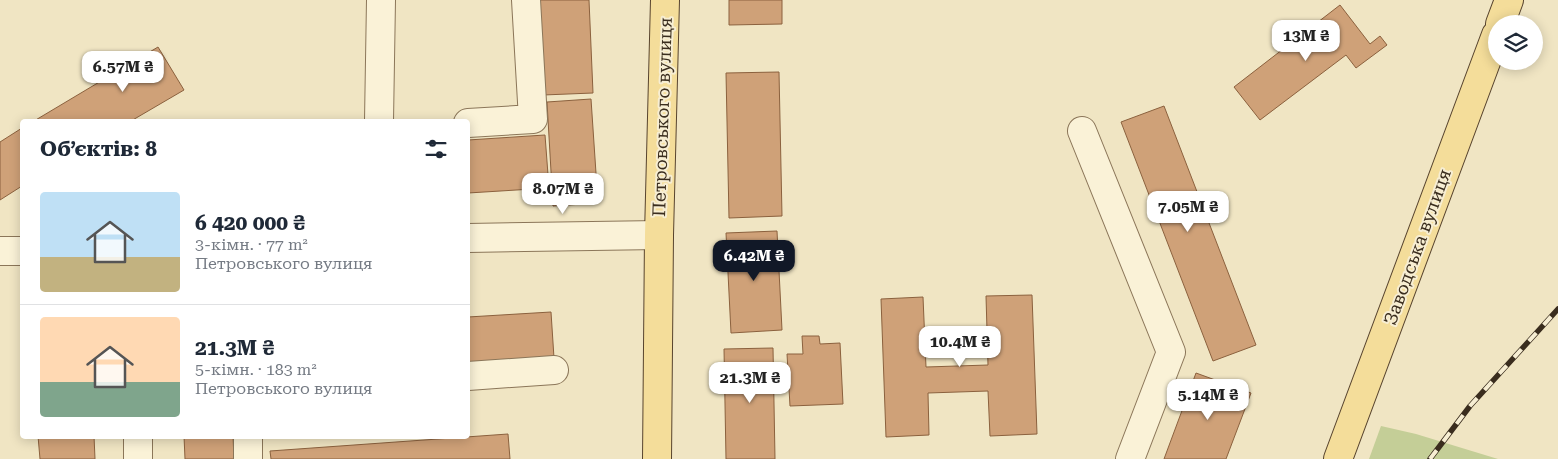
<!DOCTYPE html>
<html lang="uk">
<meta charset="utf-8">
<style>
body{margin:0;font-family:"Roboto Serif",serif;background:#f2f2f3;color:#1f2937;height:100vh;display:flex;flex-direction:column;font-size:19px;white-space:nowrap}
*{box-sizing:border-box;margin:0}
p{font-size:16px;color:#747a83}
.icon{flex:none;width:28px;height:28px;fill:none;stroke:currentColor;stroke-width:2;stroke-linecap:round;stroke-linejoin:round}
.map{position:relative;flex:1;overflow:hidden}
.sheet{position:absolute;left:20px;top:119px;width:450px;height:320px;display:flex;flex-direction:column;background:#fff;border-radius:5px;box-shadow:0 2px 12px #0003}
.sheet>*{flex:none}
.buttons{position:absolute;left:1488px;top:15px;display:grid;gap:10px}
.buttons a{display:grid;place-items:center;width:55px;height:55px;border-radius:50%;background:#fff;box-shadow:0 2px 12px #0003;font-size:25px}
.price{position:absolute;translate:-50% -42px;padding:0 11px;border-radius:10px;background:#fff;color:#222;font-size:16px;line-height:32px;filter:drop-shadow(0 1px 2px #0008)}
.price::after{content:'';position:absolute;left:50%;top:30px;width:15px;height:11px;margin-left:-8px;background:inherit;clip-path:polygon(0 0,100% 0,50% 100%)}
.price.on{background:#111827;color:#fff}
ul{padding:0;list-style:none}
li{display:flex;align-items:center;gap:15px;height:125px;padding:0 20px}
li+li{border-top:1px solid #e0e1e3}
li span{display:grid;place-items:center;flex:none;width:140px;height:100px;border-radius:5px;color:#555}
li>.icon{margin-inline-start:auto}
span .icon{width:60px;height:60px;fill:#fffc;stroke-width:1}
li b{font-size:21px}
h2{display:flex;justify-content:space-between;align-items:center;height:60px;padding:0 20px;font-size:21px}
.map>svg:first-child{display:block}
</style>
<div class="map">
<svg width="1558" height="459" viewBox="0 0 1558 459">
<rect width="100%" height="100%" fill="#f0e5c3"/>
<!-- green -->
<path fill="#c4ce97" d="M 1381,426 L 1416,434 L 1498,459 L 1369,459 Z"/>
<!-- building -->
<path fill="#cfa178" stroke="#8b613e" d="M 538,0 L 589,0 L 593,93 L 543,95 Z
M 729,0 L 782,0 L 782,24 L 729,25 Z
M 1340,5 L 1370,44 L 1380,36 L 1387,45 L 1356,68 L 1346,55 L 1260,120 L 1234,87 Z
M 158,47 L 184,90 L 131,121 L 34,121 Z
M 779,72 L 782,216 L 729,218 L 726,73 Z
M 591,99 L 598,203 L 553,206 L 547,102 Z
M 1164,106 L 1256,345 L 1213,361 L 1121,122 Z
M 22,128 L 22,186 L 0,200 L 0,142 Z
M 545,135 L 549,188 L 468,193 L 468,140 Z
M 777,231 L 782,330 L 731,333 L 726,233 Z
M 1032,295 L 1037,434 L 990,436 L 988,391 L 928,393 L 929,435 L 886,437 L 881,299 L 923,297 L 926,367 L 988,365 L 986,296 Z
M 551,312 L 554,358 L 468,364 L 468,317 Z
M 802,336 L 819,336 L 820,344 L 840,343 L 843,404 L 790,406 L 787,354 L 803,354 Z
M 773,348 L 775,459 L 726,459 L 724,349 Z
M 1196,373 L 1251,393 L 1226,459 L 1164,459 Z
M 508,434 L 510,459 L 271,459 L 270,451 Z
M 38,436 L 94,436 L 95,459 L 40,459 Z
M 184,436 L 233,436 L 234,459 L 185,459 Z"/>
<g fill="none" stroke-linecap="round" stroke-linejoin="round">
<defs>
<path id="minor" d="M 379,121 L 381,0
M 468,123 L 533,119 L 526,0
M 1082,131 L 1171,352 L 1130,459
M 468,238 L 659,235
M 0,251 L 22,251
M 468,376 L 554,370
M 138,436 L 138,459
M 248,436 L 248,459"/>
<path id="major" d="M 1500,24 L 1509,0
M 657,459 L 659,235 L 665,0
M 1338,459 L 1496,35"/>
</defs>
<!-- minor casing -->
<use href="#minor" stroke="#8b7659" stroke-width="30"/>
<!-- major casing -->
<use href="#major" stroke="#58442e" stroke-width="30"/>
<!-- minor -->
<use href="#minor" stroke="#faf2d7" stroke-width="28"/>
<!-- major -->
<use href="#major" stroke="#f4dd9a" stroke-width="28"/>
<defs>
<path id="rail" d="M 1430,459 L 1470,406 L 1558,309"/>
</defs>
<!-- rail casing -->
<use href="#rail" stroke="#3a2d1e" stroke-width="5.5"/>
<!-- rail -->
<use href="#rail" stroke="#f7eed3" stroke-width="4" stroke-dasharray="11" stroke-linecap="butt"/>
</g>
<g text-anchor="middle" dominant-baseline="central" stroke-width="4" stroke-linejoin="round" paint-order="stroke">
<!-- street labels -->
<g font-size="18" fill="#3a2d1e" stroke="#f7eed3">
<text transform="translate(662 117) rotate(-88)">Петровського вулиця</text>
<text transform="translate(1417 247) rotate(-70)">Заводська вулиця</text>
</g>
</g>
</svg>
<div class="buttons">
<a><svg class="icon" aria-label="layers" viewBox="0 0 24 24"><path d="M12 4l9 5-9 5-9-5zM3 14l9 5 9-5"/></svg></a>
</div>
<b class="price" style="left:1306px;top:62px">13M ₴</b>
<b class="price" style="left:123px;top:93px">6.57M ₴</b>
<b class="price" style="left:563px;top:215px">8.07M ₴</b>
<b class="price" style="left:1188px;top:233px">7.05M ₴</b>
<b class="price on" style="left:754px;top:282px">6.42M ₴</b>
<b class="price" style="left:960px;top:368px">10.4M ₴</b>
<b class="price" style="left:750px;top:404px">21.3M ₴</b>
<b class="price" style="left:1208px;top:421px">5.14M ₴</b>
<section class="sheet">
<h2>Об’єктів: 8<svg class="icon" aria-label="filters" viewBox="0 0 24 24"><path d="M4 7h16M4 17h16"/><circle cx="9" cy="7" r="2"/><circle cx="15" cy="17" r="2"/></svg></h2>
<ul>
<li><span style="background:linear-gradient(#bfe0f5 65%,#c2b280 0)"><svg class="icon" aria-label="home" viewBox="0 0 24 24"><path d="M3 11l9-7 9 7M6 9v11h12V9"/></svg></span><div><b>6 420 000 ₴</b><p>3-кімн. · 77 m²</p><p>Петровського вулиця</p></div></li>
<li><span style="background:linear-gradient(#ffd9b3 65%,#7fa58c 0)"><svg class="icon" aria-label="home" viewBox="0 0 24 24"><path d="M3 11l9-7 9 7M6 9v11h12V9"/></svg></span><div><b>21.3M ₴</b><p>5-кімн. · 183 m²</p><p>Петровського вулиця</p></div></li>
</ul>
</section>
</div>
